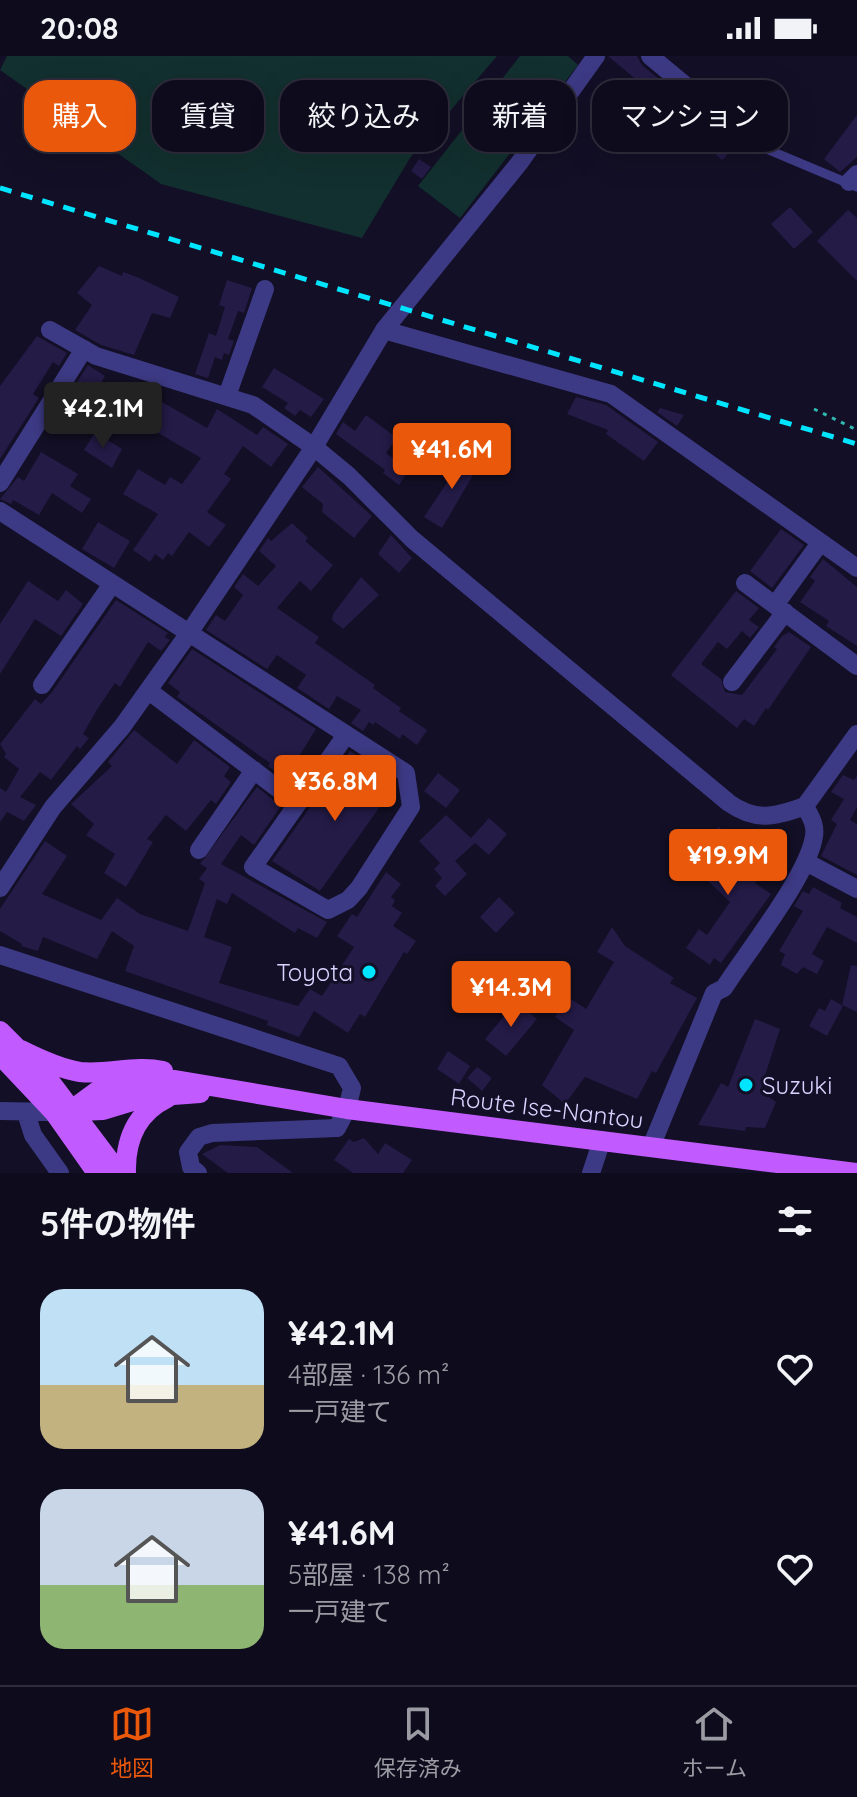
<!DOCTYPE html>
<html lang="ja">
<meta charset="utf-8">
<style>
body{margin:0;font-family:Quicksand,"Noto Sans JP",sans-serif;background:#1c1929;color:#f1f3f6;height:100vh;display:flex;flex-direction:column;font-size:30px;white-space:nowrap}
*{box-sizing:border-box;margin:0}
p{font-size:26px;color:#9b9ba3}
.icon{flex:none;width:44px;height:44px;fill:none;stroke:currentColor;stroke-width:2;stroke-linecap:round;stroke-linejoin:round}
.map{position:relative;height:1117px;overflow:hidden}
.sheet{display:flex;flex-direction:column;background:#0e0b1c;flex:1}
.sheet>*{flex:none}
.top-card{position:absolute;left:24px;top:24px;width:810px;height:72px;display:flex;gap:16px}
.price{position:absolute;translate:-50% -68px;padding:0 18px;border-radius:8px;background:#ea580c;color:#fff;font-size:26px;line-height:52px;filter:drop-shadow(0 2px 4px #0008)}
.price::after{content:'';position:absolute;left:50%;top:48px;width:24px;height:18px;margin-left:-12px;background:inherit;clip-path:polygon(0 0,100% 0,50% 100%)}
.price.on{background:#222;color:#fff}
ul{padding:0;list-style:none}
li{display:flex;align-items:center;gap:24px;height:200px;padding:0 40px}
li span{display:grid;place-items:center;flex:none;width:224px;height:160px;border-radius:24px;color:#555}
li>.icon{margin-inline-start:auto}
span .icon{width:96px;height:96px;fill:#fffc;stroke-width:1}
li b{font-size:34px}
h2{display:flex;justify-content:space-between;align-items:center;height:96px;padding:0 40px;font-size:34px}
.tag{padding:0 28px;border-radius:24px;background:#0e0b1c;box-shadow:0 8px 32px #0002,0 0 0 2px #2e2b3b;font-size:28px;line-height:72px}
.tag.on{background:#ea580c;color:#fff}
.status{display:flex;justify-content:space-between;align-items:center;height:56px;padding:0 40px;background:#0e0b1c;direction:ltr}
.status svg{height:22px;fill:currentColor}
.tab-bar{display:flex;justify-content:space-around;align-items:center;height:112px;border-top:2px solid #2e2b3b;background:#0e0b1c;font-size:22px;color:#9b9ba3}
.tab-bar a{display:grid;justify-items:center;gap:4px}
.tab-bar .on{color:#ea580c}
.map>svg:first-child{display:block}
</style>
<div class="status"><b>20:08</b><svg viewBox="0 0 49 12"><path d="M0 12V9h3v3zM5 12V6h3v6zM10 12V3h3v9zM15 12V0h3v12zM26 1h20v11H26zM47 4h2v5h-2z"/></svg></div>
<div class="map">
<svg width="857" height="1117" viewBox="0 0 857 1117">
<rect width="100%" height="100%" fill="#130f26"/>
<!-- green -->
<path fill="#12302f" d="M 7,0 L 497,0 L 410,102 L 362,182 L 161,128 L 0,14 Z
M 520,0 L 568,0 L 578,9 L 460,162 L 418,130 Z"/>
<!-- building -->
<path fill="#241b47" d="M 608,0 L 637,0 L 642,9 L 737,88 L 722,104 L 662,51 L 665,48 Z
M 857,59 L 857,101 L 840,116 L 824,103 Z
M 419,103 L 431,111 L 422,123 L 411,115 Z
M 790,151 L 813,176 L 794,193 L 771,168 Z
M 848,154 L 857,162 L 857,225 L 817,185 Z
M 99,210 L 122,220 L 123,216 L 137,221 L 179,241 L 170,262 L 152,257 L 134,299 L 101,289 L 75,274 L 92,249 L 77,237 Z
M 227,224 L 252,232 L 244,257 L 238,255 L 228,283 L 234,285 L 229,299 L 224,297 L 222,304 L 215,301 L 208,322 L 195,318 L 209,277 L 216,280 L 225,251 L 219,249 Z
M 37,280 L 67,297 L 59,310 L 53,306 L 33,338 L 39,342 L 0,403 L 0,330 Z
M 88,309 L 105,320 L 95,337 L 77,326 Z
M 274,312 L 324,343 L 311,361 L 300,354 L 295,360 L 284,352 L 288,347 L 262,331 Z
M 576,341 L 606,349 L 658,386 L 644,405 L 606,378 L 608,374 L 567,358 Z
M 162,346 L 207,372 L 217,353 L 257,379 L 263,371 L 288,388 L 271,411 L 243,390 L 224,418 L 231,423 L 207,456 L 226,469 L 209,491 L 189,476 L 172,500 L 168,497 L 163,504 L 155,498 L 150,506 L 133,494 L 158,458 L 123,438 L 138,413 L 165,429 L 170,421 L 182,428 L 201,402 L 148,371 Z
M 660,352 L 684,359 L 677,370 L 657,356 Z
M 366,359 L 397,382 L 386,397 L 409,414 L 399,429 L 383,417 L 385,414 L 336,378 L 343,366 L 355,375 Z
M 95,376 L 122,393 L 112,412 L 84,394 Z
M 468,395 L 479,403 L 473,412 L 476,414 L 442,472 L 424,461 Z
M 41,396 L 78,418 L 70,430 L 91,443 L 82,457 L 52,437 L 39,459 L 13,444 L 11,448 L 0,443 L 18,421 L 24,425 Z
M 318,411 L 372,460 L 354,482 L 322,456 L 323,448 L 302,431 Z
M 98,466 L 130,485 L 114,512 L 82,493 Z
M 292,467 L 308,482 L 305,485 L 333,509 L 311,535 L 300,525 L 277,552 L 319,581 L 315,587 L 375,629 L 373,632 L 401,652 L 399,655 L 427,674 L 417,689 L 402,678 L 400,683 L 375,666 L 373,669 L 369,666 L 363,675 L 351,667 L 361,654 L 337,640 L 329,653 L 297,632 L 306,619 L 277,599 L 267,613 L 206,574 L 216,559 L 225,565 L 243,539 L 234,531 L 243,518 L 258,530 L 276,510 L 259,495 L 268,482 L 271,485 Z
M 781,473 L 804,489 L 772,532 L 750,515 Z
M 391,479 L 412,502 L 399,517 L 378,498 Z
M 823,503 L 857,531 L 857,590 L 826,570 L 829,565 L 800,546 L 815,525 L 810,521 Z
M 361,521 L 379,539 L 343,573 L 332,564 L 333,558 Z
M 28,525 L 58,545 L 66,534 L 83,548 L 61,580 L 35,563 L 0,618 L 0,568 Z
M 736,535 L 759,552 L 749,564 L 759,571 L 750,582 L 742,575 L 727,593 L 718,586 L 701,608 L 721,623 L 725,636 L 742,639 L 777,593 L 774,591 L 782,580 L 789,576 L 811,591 L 768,654 L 766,652 L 754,670 L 744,663 L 737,672 L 671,619 Z
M 116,544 L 168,577 L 165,581 L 170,584 L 161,595 L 148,586 L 120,631 L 115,627 L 98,652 L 83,678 L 89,682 L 80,693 L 77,690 L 51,724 L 40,716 L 20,741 L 36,749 L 24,765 L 7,756 L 0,766 L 0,732 L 6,736 L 19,713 L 4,701 L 6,698 L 0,688 L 35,643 L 41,648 L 52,636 Z
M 192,593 L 316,673 L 285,723 L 268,710 L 270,707 L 177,641 L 180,636 L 168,627 Z
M 134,674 L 177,708 L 194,684 L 230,711 L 224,720 L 231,726 L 216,748 L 211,744 L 186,775 L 166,759 L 147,783 L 153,786 L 126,831 L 104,817 L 115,798 L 86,779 L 94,768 L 71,748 L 112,710 L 108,706 Z
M 350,695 L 395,724 L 396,728 L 320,835 L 272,805 L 320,737 L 329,744 L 350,714 L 341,707 Z
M 438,717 L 460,734 L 446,752 L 424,735 Z
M 843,719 L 854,724 L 857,720 L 857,751 L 850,764 L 857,768 L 857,819 L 821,800 L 837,768 L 831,764 L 844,743 L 831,736 Z
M 257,731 L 281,750 L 254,789 L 241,779 L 221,808 L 327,866 L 317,882 L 298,872 L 295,877 L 232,837 L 227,848 L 217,843 L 204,881 L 232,891 L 219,927 L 298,950 L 310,933 L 322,940 L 354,891 L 337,880 L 352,858 L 357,861 L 386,816 L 401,828 L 391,841 L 395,844 L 392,850 L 402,857 L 393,870 L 416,885 L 407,898 L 404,896 L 365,961 L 360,958 L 348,977 L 314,955 L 299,981 L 267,969 L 268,965 L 125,915 L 134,890 L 112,875 L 97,903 L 43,881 L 38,895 L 21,890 L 22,888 L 0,875 L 0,853 L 45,785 L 67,800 L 42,838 L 101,864 L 117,842 L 140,858 L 188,875 L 205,827 L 199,823 L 207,812 L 200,808 Z
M 446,759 L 471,782 L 489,762 L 507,778 L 489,799 L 475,787 L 455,805 L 467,818 L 445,840 L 435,830 L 442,822 L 434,813 L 440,807 L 419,785 Z
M 719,771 L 736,786 L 739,782 L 750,792 L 738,804 L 760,820 L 755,827 L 771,838 L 721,907 L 714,902 L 710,909 L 686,892 L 699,873 L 707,879 L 730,846 L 708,825 L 718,815 L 696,795 Z
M 813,831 L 842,847 L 840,852 L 857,861 L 857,887 L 827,871 L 812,898 L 824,905 L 817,918 L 803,911 L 797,918 L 781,909 L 785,898 L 779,895 L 803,855 L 794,850 L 803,835 L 809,838 Z
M 499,841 L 515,857 L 496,877 L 480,861 Z
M 612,871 L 625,890 L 674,922 L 670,927 L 697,942 L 656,1017 L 652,1015 L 637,1043 L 585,1021 L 565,1048 L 542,1029 L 574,974 L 555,961 L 568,941 L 586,953 L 614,906 L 597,896 Z
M 851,909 L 857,910 L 857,956 L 842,949 Z
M 831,943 L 843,950 L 827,980 L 809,970 L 819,952 L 825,955 Z
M 516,946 L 537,963 L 506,1000 L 485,983 Z
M 755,963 L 780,973 L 760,1035 L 776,1046 L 765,1072 L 746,1071 L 745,1075 L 698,1069 L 721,1027 L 728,1031 Z
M 448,995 L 470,1010 L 459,1028 L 437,1013 Z
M 477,1011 L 492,1022 L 482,1035 L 467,1022 Z
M 364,1082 L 378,1098 L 385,1087 L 412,1104 L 403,1117 L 353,1117 L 334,1104 L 349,1083 L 354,1086 Z
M 220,1089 L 257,1091 L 293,1117 L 228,1117 L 202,1098 Z"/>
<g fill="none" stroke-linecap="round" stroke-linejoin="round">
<!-- path -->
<path stroke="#2fb8b0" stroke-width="3" stroke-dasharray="4 6" stroke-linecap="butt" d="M 814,353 L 857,374"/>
<!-- lane -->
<path stroke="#3d3a85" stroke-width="9" d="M 757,89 L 857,131"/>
<!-- street -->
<path stroke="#3d3a85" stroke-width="18" d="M 650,0 L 757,89
M 849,126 L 857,118
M 50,274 L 96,300 L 253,349 L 314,391 L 349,420 L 412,483 L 729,747 C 756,766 775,761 805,750
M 384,274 L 611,338 L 857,512
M 227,340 L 265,233
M 0,427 L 84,293
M 0,455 L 406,717 L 411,751 L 359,832 L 348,844 L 328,854 L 253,811 L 346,679
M 745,527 L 857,610
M 775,549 L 820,487
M 732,626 L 785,556
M 42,629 L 112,528
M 149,635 L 297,747
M 199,794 L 254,714
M 806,806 L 857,833
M 0,832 L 53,751 L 122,671 L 189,577 L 314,391 L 384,274 L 520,106 L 596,0
M 0,899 L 339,1010 L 352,1032 L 347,1053 L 337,1072 L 212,1077 L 199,1081 L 188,1096 L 191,1111 L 198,1117
M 0,1055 L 54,1056
M 26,1057 L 33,1079 L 60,1117
M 651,1091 L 714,937 L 724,932 C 747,896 809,818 814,780 C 816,768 810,760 805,750 L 857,678
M 591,1117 L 602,1084"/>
<!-- primary -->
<path stroke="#c25bff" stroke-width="20" d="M 0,975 L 48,1023 L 119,1117
M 21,994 C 39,1003 60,1013 80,1016 C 108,1019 135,1009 163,1015
M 0,999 L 54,1056 L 97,1117
M 73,1053 L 96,1036 L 145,1024 L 175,1024 L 347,1053 L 857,1117
M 54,1056 L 103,1054 L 146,1041 L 200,1037
M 126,1117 C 125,1084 136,1057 167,1042"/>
<!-- rail -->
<path stroke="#00e5ff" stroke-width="5" stroke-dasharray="12 10" stroke-linecap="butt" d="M 0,132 L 857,388"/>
</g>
<!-- markers -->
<g fill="#00e5ff" stroke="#130f26" stroke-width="3">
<circle cx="369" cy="916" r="8"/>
<circle cx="746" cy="1029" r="8"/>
</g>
<g text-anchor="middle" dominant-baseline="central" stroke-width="6" stroke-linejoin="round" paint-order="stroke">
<!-- poi labels -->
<g font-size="24" fill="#d9d4ff" stroke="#130f26" text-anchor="end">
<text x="353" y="916">Toyota</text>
<text x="762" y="1029" text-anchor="start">Suzuki</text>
</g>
<!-- street labels -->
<g font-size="24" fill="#d9d4ff" stroke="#130f26">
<text transform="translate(547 1052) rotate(7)">Route Ise-Nantou</text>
</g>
</g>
</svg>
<b class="price on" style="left:103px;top:394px">¥42.1M</b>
<b class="price" style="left:452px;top:435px">¥41.6M</b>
<b class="price" style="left:335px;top:767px">¥36.8M</b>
<b class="price" style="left:728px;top:841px">¥19.9M</b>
<b class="price" style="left:511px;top:973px">¥14.3M</b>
<div class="top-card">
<a class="tag on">購入</a>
<a class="tag">賃貸</a>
<a class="tag">絞り込み</a>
<a class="tag">新着</a>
<a class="tag">マンション</a>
</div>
</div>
<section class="sheet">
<h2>5件の物件<svg class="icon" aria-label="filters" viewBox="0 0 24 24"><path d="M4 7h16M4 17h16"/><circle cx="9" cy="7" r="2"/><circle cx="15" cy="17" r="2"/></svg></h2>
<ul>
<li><span style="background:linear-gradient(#bfe0f5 60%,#c2b280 0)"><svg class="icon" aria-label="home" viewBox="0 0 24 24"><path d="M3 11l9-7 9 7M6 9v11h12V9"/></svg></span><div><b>¥42.1M</b><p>4部屋 · 136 m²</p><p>一戸建て</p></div><svg class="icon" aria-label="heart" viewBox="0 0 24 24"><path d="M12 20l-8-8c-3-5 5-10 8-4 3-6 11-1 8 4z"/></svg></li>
<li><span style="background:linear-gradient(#c9d6e8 60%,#8fb573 0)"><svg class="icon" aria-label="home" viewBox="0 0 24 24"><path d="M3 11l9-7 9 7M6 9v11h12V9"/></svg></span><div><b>¥41.6M</b><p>5部屋 · 138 m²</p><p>一戸建て</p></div><svg class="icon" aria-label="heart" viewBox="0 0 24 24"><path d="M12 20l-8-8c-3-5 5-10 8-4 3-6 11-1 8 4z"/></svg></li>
</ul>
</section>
<nav class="tab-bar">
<a class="on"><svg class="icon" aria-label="map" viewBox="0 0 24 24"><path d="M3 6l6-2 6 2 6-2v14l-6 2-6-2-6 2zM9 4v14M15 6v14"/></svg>地図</a>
<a><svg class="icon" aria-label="saved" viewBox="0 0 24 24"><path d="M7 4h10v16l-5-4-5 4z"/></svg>保存済み</a>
<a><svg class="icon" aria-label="home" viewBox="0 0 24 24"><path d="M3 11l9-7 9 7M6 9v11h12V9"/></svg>ホーム</a>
</nav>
